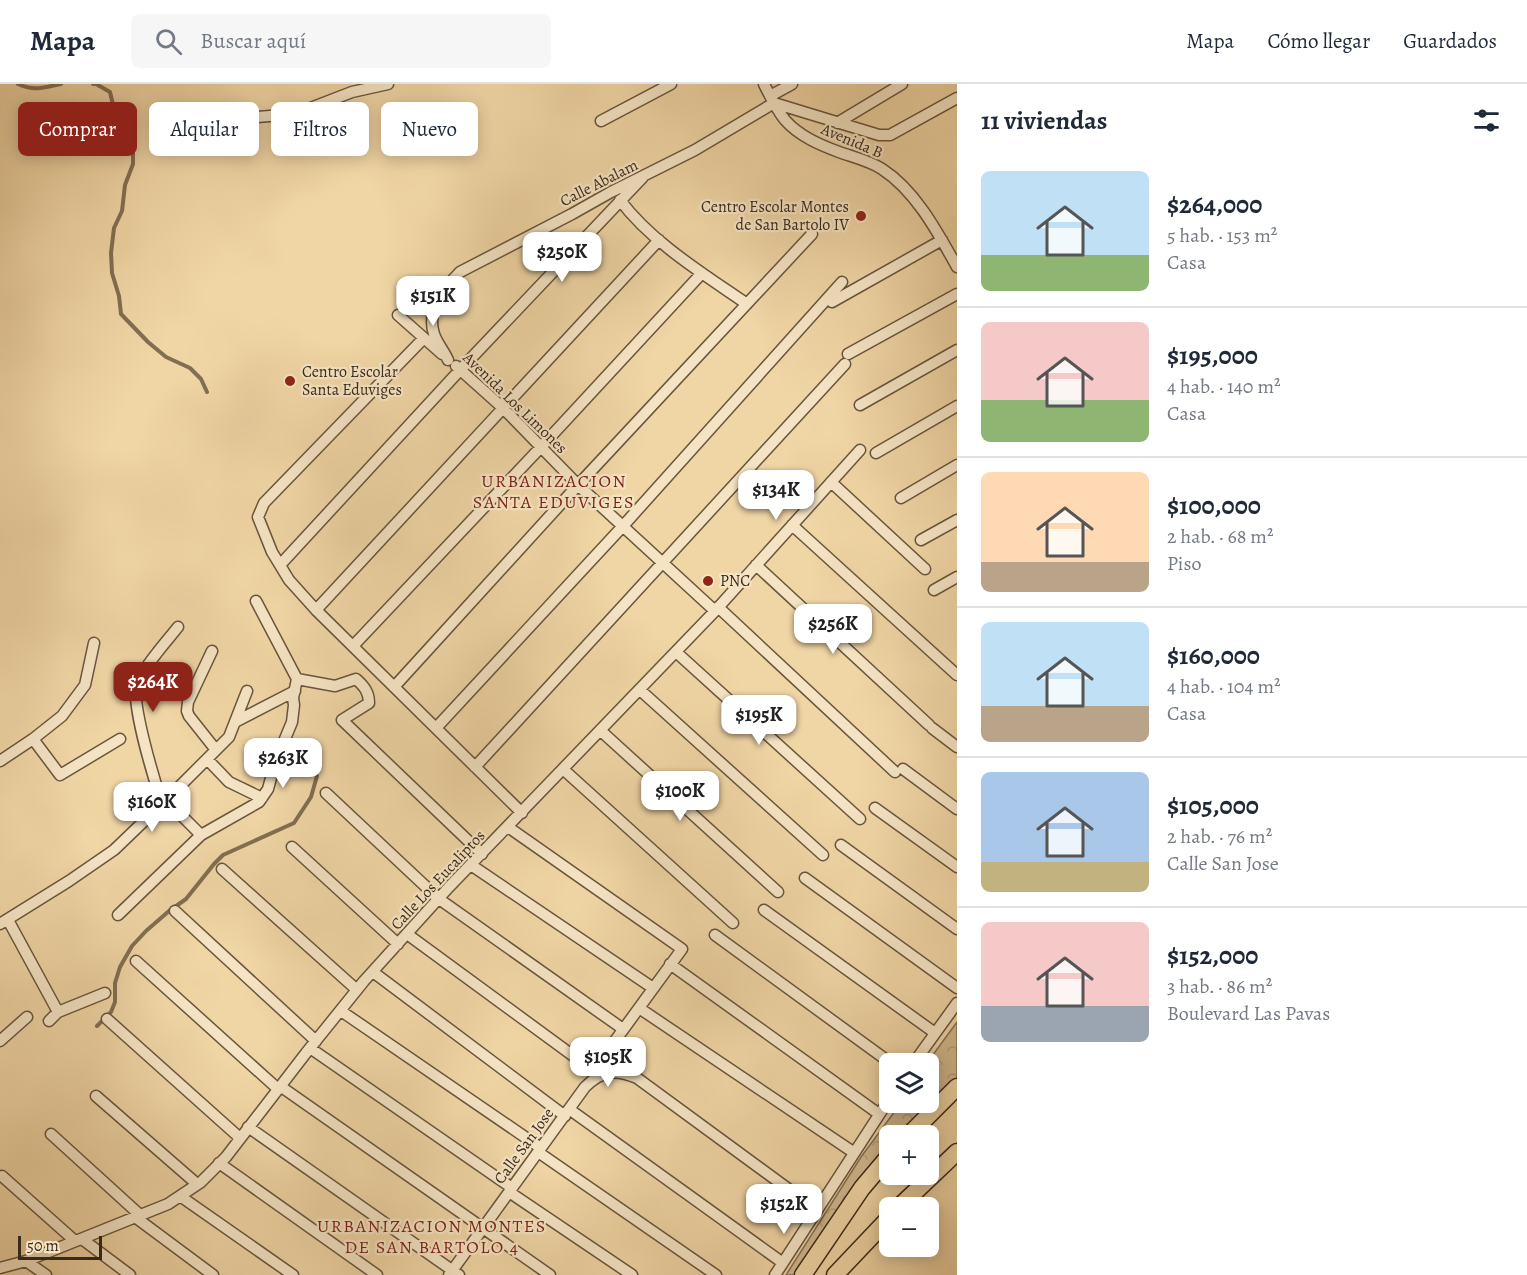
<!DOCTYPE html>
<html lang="es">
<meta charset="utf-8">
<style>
body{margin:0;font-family:Alegreya,serif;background:#f6f6f7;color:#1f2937;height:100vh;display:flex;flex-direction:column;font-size:22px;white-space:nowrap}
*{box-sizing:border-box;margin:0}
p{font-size:20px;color:#747a83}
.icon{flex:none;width:33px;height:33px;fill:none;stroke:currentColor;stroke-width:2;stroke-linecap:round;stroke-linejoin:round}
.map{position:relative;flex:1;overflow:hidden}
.details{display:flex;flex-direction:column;background:#fff;width:570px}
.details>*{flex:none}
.top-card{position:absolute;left:18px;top:18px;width:570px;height:54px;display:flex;gap:12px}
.tools{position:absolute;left:879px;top:969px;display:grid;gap:12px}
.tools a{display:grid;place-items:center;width:60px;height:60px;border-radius:9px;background:#fff;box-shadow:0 3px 15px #0003;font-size:30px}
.scale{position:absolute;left:18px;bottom:15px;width:84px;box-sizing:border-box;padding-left:6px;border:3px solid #392a1b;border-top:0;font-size:16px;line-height:21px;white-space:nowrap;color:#392a1b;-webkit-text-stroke:4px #f5e4c4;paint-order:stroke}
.price{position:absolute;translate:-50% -51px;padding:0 14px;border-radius:12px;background:#fff;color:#222;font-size:20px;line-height:39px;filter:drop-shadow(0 2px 3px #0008)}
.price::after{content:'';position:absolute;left:50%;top:36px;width:18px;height:14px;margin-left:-9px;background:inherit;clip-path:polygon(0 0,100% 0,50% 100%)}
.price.active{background:#8f2418;color:#fff}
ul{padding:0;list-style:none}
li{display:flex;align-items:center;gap:18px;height:150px;padding:0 24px}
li+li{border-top:2px solid #e0e1e3}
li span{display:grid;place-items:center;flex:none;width:168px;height:120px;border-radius:9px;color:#555}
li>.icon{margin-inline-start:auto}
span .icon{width:72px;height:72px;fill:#fffc;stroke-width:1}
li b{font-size:26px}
h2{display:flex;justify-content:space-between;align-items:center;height:72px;padding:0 24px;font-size:26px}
.tag{padding:0 21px;border-radius:9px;background:#fff;box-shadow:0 3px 15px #0003;font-size:21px;line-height:54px}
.tag.active{background:#8f2418;color:#fff}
header{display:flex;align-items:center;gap:36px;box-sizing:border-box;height:84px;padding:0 30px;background:#fff;border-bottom:2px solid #e0e1e3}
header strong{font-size:28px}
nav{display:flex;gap:33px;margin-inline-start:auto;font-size:21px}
.search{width:420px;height:54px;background:#f6f6f7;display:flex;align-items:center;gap:15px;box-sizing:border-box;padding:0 21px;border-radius:9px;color:#747a83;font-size:22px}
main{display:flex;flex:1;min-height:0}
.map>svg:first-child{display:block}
</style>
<header>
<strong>Mapa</strong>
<div class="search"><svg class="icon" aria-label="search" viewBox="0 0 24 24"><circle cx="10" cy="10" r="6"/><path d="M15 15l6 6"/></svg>Buscar aquí</div>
<nav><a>Mapa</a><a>Cómo llegar</a><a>Guardados</a></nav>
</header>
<main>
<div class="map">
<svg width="957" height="1191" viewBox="0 0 957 1191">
<defs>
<pattern id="park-crowns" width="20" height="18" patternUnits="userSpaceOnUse" patternTransform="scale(1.5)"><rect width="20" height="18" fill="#d1b88e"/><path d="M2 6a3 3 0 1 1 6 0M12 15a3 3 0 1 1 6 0" fill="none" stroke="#b49e7a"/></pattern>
</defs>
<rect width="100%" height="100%" fill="#f0d5a5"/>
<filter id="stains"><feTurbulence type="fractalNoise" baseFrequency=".00333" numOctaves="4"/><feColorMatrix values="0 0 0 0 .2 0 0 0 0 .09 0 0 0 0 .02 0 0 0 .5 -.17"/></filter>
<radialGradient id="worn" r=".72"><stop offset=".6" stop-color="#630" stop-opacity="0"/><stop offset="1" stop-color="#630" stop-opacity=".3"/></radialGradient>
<!-- park -->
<path fill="url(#park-crowns)" stroke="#857154" stroke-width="1.5" d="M 957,938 L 957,1003 L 908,1051 L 890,1052 L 889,1071 L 804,1191 L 786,1191 L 861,1073 L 901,1019 L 928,1018 L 928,980 L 927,979 Z"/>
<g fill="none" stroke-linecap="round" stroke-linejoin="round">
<!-- stream -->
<path stroke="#826e52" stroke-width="4" d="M 18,0 C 35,8 44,3 61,0
M 93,0 L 96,0 L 110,8 L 114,25 L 116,42 L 133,58 L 133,80 L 125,101 L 122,127 L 114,144 L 111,169 L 112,189 L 119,212 L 121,230 L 148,258 L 166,273 L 190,284 L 201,295 L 207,308
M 97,942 L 111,928 L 115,918 L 115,899 L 120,883 L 132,862 L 146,847 L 169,827 L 186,815 L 214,780 L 223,771 L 294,739 L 311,713 L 317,692"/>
<defs>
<path id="minor" d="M 764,0 C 770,12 776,25 785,36 C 799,52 820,61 839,68 C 853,73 870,77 882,85 C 916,107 938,149 957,183
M 770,12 L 792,0
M 774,19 L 879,51 L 890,51 L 957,14
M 601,37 L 671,0
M 195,38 L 295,30 L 352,8 L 388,0
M 837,39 L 902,0
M 620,116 C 651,158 705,191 747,220
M 832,218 L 942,156
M 398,231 L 442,270
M 424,254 L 264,419 L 258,433 L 272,468 L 289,496 L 316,526 L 522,729
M 848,270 L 957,210
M 448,276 C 444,267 437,259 434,250 C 426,226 444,204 460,188 L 572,130 L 611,108 L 695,66 L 774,19
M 456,282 L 503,324 L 578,401 L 715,527
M 860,321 L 957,266
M 876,369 L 957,322
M 831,398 L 925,485
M 901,414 L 957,381
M 792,441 L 957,591
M 921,456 L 957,436
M 280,481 L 460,286 L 643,93
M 756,481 L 929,641
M 934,506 L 957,493
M 718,523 L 895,688
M 316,526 L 659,156
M 353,562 L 541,363 L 702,189
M 212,567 L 188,618 L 187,627 L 189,632 L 216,666
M 676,568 L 860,735
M 297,595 L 335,602 L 356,595 C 364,602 369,608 369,619 L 342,636 L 482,770
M 394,603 L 578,401 L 812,150
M 640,606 L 823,771
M 235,638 L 295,607
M 436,644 L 623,442 L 842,198
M 932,644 L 957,663
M 601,647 L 778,808
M 33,655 L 60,691 L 120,655
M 207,675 L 229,698 L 262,714
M 0,677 L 33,655 L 62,632 L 85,601 L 94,559
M 475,683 L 845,280
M 903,685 L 957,725
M 564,686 L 733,839
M 326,709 L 439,815 L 623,945
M 166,716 L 201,751
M 162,720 C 155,698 130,617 137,599 C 145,581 166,558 178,543
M 875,724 L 957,783
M 508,743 L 682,865 L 593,987
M 841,761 L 957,845
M 292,763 L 398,860
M 471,781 L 653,904
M 222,785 L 357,906
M 805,794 L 957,904
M 764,826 L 935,949
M 175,827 L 316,957
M 118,831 L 201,751 L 259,718 L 268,705 L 275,679 L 292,638 L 294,621 L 293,614 L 297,595 L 256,517
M 8,836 L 58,928
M 0,840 L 69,797 L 114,766 L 166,716 L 229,653 L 247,607
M 407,850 L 598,990
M 715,851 L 892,980
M 136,877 L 278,1005
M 670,880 L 879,1030
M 373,888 L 565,1032
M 639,924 L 853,1068
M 341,927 L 541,1064
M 107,935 L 240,1054
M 49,937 L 58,928 L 105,909
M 0,957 L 27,933
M 310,964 L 512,1104
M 913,980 L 957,919
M 280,1002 L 550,1191
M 96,1012 L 197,1100
M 569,1025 L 783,1179
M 248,1043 L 459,1191
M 51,1050 L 140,1131
M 538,1068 L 716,1191
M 219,1079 L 377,1191
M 2,1092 L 75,1157
M 509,1108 L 632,1191
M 180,1112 L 293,1191
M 135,1133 L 213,1191
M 82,1155 L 130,1191
M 26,1177 L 46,1191
M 0,1184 L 26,1177 L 168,1120 L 201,1098 L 226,1073 L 306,969 L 364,897 L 449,803 L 715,527 L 860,366
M 449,1191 L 585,1003 C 602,986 616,985 637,994 L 817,1126
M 775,1191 C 813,1132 851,1073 890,1014"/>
<path id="highway" d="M 908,1052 L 957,1003
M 898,1124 L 957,1068
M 803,1191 L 862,1104 L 890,1071
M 835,1191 L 890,1133"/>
</defs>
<!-- minor casing -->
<use href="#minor" stroke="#67553e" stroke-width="13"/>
<!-- highway casing -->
<use href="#highway" stroke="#392a1b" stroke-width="19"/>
<!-- minor -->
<use href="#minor" stroke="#f5e4c4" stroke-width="10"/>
<!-- highway -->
<use href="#highway" stroke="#f0d5a5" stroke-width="16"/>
</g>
<!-- markers -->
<g fill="#8f2418" stroke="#f5e4c4" stroke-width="2">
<circle cx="861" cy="132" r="6"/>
<circle cx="290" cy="297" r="6"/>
<circle cx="708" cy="497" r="6"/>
</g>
<g text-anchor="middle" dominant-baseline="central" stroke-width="4.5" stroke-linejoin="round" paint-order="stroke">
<!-- street labels -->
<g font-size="16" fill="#392a1b" stroke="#f5e4c4">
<text transform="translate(852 57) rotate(23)">Avenida B</text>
<text transform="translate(599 99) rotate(-27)">Calle Abalam</text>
<text transform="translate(515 319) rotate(44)">Avenida Los Limones</text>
<text transform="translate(438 796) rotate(-47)">Calle Los Eucaliptos</text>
<text transform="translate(524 1062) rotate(-54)">Calle San Jose</text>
</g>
<!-- poi labels -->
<g font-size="16" fill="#392a1b" stroke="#f5e4c4" text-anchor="start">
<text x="849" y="123" text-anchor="end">Centro Escolar Montes<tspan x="849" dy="18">de San Bartolo IV</tspan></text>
<text x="302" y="288">Centro Escolar<tspan x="302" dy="18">Santa Eduviges</tspan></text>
<text x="720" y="497">PNC</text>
</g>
<!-- neighbourhood labels -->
<g font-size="18" letter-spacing="1.5" fill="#7a1f14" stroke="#f5e4c4">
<text x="554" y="397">URBANIZACION<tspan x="554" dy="21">SANTA EDUVIGES</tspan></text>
<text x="432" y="1142">URBANIZACION MONTES<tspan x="432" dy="21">DE SAN BARTOLO 4</tspan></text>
</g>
</g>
<rect width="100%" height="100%" filter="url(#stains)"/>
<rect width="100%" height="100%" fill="url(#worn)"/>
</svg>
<div class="tools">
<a><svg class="icon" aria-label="layers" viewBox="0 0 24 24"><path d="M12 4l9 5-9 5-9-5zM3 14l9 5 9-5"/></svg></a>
<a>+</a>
<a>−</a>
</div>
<div class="scale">50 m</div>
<b class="price" style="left:562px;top:199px">$250K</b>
<b class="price" style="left:433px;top:243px">$151K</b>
<b class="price" style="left:776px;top:437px">$134K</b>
<b class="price" style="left:833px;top:571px">$256K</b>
<b class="price active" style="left:153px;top:629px">$264K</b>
<b class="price" style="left:759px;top:662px">$195K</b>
<b class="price" style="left:283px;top:705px">$263K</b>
<b class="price" style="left:680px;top:738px">$100K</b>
<b class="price" style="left:152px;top:749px">$160K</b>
<b class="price" style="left:608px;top:1004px">$105K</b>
<b class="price" style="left:784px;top:1151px">$152K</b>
<div class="top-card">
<a class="tag active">Comprar</a>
<a class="tag">Alquilar</a>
<a class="tag">Filtros</a>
<a class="tag">Nuevo</a>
</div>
</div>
<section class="details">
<h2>11 viviendas<svg class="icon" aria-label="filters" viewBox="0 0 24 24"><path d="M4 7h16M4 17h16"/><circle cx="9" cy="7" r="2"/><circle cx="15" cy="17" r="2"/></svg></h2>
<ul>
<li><span style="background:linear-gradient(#bfe0f5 70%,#8fb573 0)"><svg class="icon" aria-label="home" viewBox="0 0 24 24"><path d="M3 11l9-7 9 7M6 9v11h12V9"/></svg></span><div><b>$264,000</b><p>5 hab. · 153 m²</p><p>Casa</p></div></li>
<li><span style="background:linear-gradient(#f6c9c9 65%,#8fb573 0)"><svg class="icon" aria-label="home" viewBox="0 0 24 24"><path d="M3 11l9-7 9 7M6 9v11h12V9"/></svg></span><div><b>$195,000</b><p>4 hab. · 140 m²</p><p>Casa</p></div></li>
<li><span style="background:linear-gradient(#ffd9b3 75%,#b9a48a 0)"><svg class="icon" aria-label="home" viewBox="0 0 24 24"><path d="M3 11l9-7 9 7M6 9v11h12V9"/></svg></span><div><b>$100,000</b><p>2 hab. · 68 m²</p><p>Piso</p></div></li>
<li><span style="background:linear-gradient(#bfe0f5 70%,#b9a48a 0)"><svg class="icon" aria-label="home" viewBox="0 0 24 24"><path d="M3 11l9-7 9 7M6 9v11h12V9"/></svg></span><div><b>$160,000</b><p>4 hab. · 104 m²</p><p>Casa</p></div></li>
<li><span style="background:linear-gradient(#a9c7e8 75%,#c2b280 0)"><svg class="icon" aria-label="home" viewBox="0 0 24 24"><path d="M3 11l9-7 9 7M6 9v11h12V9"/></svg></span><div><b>$105,000</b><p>2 hab. · 76 m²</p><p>Calle San Jose</p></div></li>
<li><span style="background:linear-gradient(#f6c9c9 70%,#9aa5b1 0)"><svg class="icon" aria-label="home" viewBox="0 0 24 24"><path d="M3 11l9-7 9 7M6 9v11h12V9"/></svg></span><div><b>$152,000</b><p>3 hab. · 86 m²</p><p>Boulevard Las Pavas</p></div></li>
</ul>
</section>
</main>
